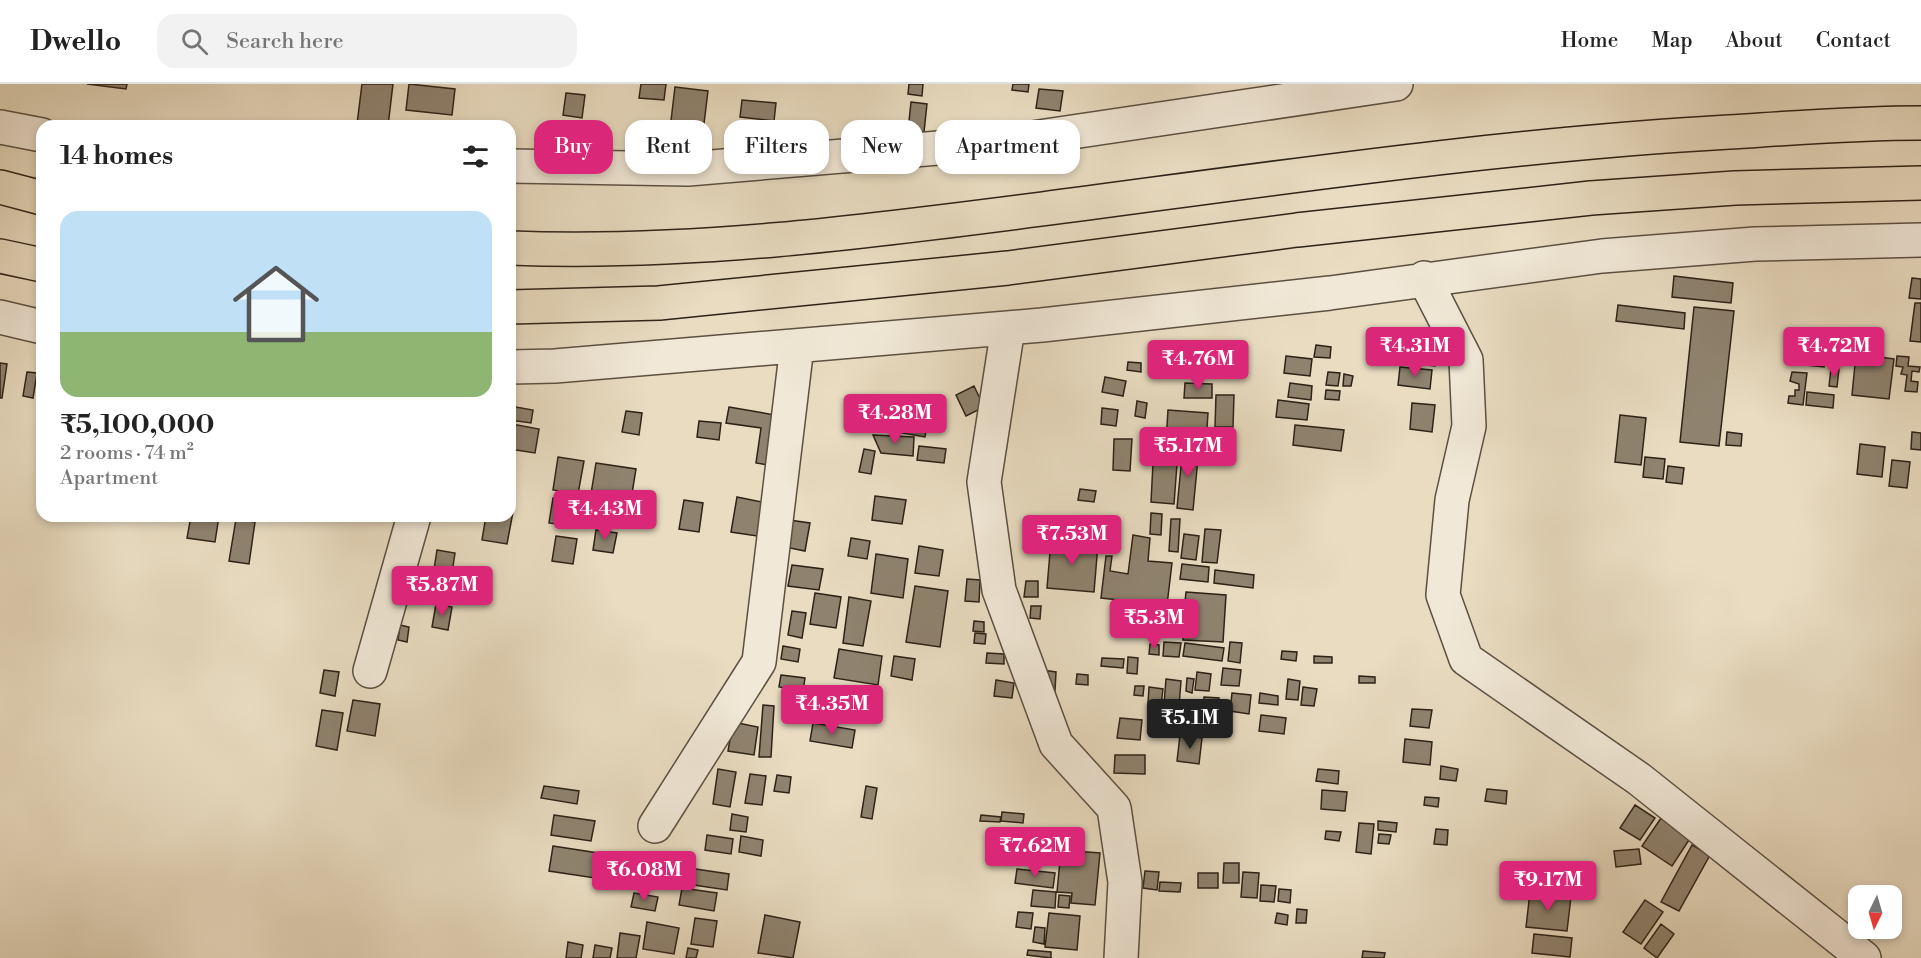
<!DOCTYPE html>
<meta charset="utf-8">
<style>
body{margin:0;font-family:"Libre Bodoni",serif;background:#f2f2f2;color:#222;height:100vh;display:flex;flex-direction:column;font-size:22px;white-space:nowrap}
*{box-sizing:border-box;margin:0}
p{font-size:20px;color:#767676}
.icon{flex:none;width:33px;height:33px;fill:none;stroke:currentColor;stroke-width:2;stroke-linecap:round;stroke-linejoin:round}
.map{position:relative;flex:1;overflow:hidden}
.sheet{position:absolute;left:36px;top:36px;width:480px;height:402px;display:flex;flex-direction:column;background:#fff;border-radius:18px;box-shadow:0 3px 9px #0003}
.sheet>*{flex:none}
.top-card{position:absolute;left:534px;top:36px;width:570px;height:54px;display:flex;gap:12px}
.needle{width:39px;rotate:185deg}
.fabs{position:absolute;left:1848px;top:801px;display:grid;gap:12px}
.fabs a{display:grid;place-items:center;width:54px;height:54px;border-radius:12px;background:#fff;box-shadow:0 3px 9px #0003;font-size:30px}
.price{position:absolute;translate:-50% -51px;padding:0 14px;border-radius:6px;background:#db2777;color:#fff;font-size:20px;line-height:39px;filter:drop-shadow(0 2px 3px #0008)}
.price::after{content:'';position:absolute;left:50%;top:36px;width:18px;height:14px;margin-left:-9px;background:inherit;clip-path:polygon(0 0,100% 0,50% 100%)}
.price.on{background:#222;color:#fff}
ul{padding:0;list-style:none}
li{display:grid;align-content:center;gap:12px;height:318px;padding:0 24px}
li+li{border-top:2px solid #e0e0e0}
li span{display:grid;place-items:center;height:186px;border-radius:18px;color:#555}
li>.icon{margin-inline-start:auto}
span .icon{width:108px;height:108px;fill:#fffc;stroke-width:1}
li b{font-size:26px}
h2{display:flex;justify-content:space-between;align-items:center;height:72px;padding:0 24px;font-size:26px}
.pill{padding:0 21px;border-radius:18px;background:#fff;box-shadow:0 3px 9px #0003;font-size:21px;line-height:54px}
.pill.on{background:#db2777;color:#fff}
header{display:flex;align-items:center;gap:36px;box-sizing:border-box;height:84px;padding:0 30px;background:#fff;border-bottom:2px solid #e0e0e0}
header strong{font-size:28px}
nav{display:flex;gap:33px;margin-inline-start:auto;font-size:21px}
.search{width:420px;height:54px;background:#f2f2f2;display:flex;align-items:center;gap:15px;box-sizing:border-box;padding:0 21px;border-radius:18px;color:#767676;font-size:22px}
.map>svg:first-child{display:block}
</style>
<header>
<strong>Dwello</strong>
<div class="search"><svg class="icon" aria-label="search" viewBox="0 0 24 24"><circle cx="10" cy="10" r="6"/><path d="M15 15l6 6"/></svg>Search here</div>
<nav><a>Home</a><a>Map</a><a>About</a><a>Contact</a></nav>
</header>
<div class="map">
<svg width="1921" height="874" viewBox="0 0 1921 874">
<rect width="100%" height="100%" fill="#e9dcc1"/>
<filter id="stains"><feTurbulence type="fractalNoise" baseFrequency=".00333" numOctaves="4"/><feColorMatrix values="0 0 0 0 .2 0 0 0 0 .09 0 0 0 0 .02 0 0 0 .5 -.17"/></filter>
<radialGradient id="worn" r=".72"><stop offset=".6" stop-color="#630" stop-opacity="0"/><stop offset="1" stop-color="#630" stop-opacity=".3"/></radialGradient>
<!-- building -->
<path fill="#8f836f" stroke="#2d2217" stroke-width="1.5" d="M 87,0 L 127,0 L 126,5 Z
M 362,0 L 393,0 L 388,42 L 357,40 Z
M 409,0 L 455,5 L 452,31 L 406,26 Z
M 641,0 L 666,0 L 664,16 L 639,14 Z
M 909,0 L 923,0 L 922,12 L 908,10 Z
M 1013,0 L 1029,0 L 1028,8 L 1012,6 Z
M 675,3 L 708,7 L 703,48 L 670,45 Z
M 1039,5 L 1063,7 L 1060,27 L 1036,24 Z
M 566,9 L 585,11 L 582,34 L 563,31 Z
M 742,16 L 776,19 L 774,37 L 740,33 Z
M 911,18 L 927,20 L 924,48 L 908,47 Z
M 1674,192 L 1733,199 L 1731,219 L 1672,213 Z
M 1912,194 L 1921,195 L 1921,215 L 1909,214 Z
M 1915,219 L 1921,219 L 1921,258 L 1910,257 Z
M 1618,221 L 1685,229 L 1684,245 L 1616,237 Z
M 1694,223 L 1734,227 L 1719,362 L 1680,358 Z
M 1316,261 L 1331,263 L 1330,274 L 1314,273 Z
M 1412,266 L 1437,269 L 1435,282 L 1410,279 Z
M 1798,267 L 1826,270 L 1824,283 L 1797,280 Z
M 1193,269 L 1221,271 L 1220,290 L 1193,289 Z
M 1856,270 L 1894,275 L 1889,315 L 1852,311 Z
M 1286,272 L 1312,275 L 1310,292 L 1284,289 Z
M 1897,272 L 1909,273 L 1908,282 L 1920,283 L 1919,288 L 1912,287 L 1911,297 L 1918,298 L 1917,308 L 1905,307 L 1907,291 L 1901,290 L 1903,283 L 1896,282 Z
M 1128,278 L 1141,279 L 1141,288 L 1127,286 Z
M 0,279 L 7,280 L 2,314 L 0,314 Z
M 1400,283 L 1432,286 L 1430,305 L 1398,301 Z
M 1831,285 L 1839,285 L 1837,303 L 1829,302 Z
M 27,288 L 37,289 L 33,314 L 23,312 Z
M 1328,288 L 1340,289 L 1338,302 L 1326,301 Z
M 1792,288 L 1807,289 L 1803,321 L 1788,319 L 1789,312 L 1795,312 L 1795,306 L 1799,306 L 1799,300 L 1790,297 Z
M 1344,290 L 1353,292 L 1351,302 L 1343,302 Z
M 1105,293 L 1126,297 L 1123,312 L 1102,308 Z
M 1185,299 L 1212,300 L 1212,314 L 1184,314 Z
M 1290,299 L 1312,302 L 1311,316 L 1288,313 Z
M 974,302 L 984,323 L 966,332 L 956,311 Z
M 1326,306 L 1340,307 L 1339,316 L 1325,315 Z
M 1807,308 L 1834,311 L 1833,324 L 1806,321 Z
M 1216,311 L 1234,311 L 1233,343 L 1215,343 Z
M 1278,316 L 1309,320 L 1307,336 L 1276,333 Z
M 1137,317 L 1147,319 L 1145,334 L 1135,332 Z
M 1412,319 L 1435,321 L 1432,348 L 1410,345 Z
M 510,322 L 533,326 L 531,339 L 510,336 Z
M 729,323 L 781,332 L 774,382 L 756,379 L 761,344 L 726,339 Z
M 1102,324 L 1118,326 L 1116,342 L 1101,340 Z
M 906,326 L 929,329 L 925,353 L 902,349 Z
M 1168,326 L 1208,329 L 1206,359 L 1166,357 Z
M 626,327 L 642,329 L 639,351 L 622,348 Z
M 1620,331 L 1646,334 L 1641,381 L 1615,378 Z
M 699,337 L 721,339 L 719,356 L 697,353 Z
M 512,340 L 539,345 L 535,369 L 510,365 Z
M 1295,341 L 1344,346 L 1341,367 L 1293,361 Z
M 1727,348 L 1742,350 L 1741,362 L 1726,361 Z
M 1912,348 L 1921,349 L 1921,366 L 1911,365 Z
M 873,351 L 914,353 L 913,372 L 881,369 Z
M 1114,355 L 1132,355 L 1130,387 L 1113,386 Z
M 1860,360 L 1885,363 L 1882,393 L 1857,390 Z
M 919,362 L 946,365 L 944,379 L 917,376 Z
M 1183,362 L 1199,364 L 1193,426 L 1177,424 Z
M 864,365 L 875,367 L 871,390 L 859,388 Z
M 558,373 L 584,377 L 578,410 L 553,406 Z
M 1645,373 L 1665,375 L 1663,395 L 1643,393 Z
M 1892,376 L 1910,378 L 1907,404 L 1889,402 Z
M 596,379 L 636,385 L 628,434 L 588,428 Z
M 1153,379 L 1177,380 L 1174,420 L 1151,418 Z
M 1668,382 L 1684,384 L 1682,400 L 1666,398 Z
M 1080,405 L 1096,407 L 1094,418 L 1078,416 Z
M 875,412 L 906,416 L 902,440 L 872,436 Z
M 737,413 L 762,418 L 757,452 L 731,448 Z
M 553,414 L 578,417 L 574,443 L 549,439 Z
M 684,416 L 703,419 L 699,448 L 679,445 Z
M 510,428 L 513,428 L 507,460 L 482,456 L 486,432 L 510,432 Z
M 1151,429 L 1162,430 L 1161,451 L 1150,450 Z
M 191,432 L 219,432 L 215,458 L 187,454 Z
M 1073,433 L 1086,434 L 1085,449 L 1072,448 Z
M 236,435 L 255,438 L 249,480 L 229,477 Z
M 1171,435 L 1180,435 L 1178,468 L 1169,467 Z
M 789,436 L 810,439 L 805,467 L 785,463 Z
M 1205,445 L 1221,446 L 1217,479 L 1202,478 Z
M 596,446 L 617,449 L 613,469 L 593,466 Z
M 1184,450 L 1199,452 L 1196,476 L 1181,474 Z
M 1133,451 L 1150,454 L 1148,477 L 1172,479 L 1167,521 L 1101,514 L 1106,472 L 1112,472 L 1110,487 L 1128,490 Z
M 556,452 L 577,455 L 573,480 L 552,477 Z
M 851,454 L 870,457 L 867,475 L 848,472 Z
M 1051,456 L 1098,460 L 1094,508 L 1047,504 Z
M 919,462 L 943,466 L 939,492 L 915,489 Z
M 437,466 L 455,469 L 451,495 L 433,492 Z
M 876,470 L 908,475 L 903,514 L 871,509 Z
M 1182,480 L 1209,483 L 1208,498 L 1180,495 Z
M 792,481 L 823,485 L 819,506 L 788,502 Z
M 1215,486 L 1254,491 L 1253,504 L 1214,499 Z
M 967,495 L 980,496 L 979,518 L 965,517 Z
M 1026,497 L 1038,497 L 1038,513 L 1024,513 Z
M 915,502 L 948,507 L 940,563 L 906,558 Z
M 1186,508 L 1226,511 L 1223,558 L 1183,556 L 1183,547 L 1193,547 L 1195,519 L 1185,518 Z
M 815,509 L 841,513 L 836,544 L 810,540 Z
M 849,513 L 871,517 L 863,562 L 843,559 Z
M 436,520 L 452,523 L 448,546 L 432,543 Z
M 1031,522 L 1041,522 L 1040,535 L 1030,534 Z
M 1126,526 L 1161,529 L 1160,541 L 1125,539 Z
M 792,527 L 806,529 L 802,554 L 788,551 Z
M 974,537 L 984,538 L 984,548 L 973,547 Z
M 400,541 L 409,543 L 407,558 L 398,556 Z
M 975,549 L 986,550 L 985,560 L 974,559 Z
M 1164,558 L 1181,559 L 1179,573 L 1163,572 Z
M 1230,558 L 1242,559 L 1240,579 L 1228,577 Z
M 1185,559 L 1224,564 L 1222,577 L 1183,572 Z
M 1150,560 L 1159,561 L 1159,571 L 1149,570 Z
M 783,562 L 800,565 L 798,578 L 781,575 Z
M 839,565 L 882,572 L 878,601 L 834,594 Z
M 1282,567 L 1297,568 L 1296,577 L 1281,575 Z
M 987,569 L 1004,570 L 1004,580 L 986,579 Z
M 894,572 L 915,575 L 912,596 L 891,592 Z
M 1314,572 L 1332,573 L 1332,579 L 1314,579 Z
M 1128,573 L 1138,574 L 1137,590 L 1127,589 Z
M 1102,574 L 1124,575 L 1123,584 L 1101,582 Z
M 1223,584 L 1241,586 L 1239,602 L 1221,601 Z
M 324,586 L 339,588 L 335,612 L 320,609 Z
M 1042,586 L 1056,588 L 1055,607 L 1040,606 Z
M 1197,588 L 1211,590 L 1209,607 L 1195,606 Z
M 1077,590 L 1088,591 L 1088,601 L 1076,600 Z
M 781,591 L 805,594 L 803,607 L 779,603 Z
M 1359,592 L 1375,593 L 1375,599 L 1359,599 Z
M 1187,594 L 1194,595 L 1192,609 L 1186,607 Z
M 1166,595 L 1181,597 L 1179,622 L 1164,620 Z
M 1288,595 L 1300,597 L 1298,616 L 1286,615 Z
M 996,596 L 1014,599 L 1012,614 L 994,612 Z
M 1135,602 L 1144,602 L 1143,612 L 1134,611 Z
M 1149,603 L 1163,605 L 1161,621 L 1148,619 Z
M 1303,603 L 1317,605 L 1314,622 L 1301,621 Z
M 1232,609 L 1251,611 L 1249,630 L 1230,627 Z
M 1260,609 L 1278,612 L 1278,621 L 1259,619 Z
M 1204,613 L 1219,614 L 1218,626 L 1203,624 Z
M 353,616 L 380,620 L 375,652 L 347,647 Z
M 763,621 L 774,622 L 771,673 L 759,673 Z
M 830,624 L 856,628 L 855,638 L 828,635 Z
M 1412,625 L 1432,626 L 1429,644 L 1410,642 Z
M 322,626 L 343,629 L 337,666 L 316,662 Z
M 1150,626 L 1166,627 L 1164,644 L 1148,643 Z
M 1172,627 L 1206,631 L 1203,650 L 1171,647 Z
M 1261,631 L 1286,634 L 1284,650 L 1259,647 Z
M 1120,634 L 1142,636 L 1140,656 L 1117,654 Z
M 733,638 L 758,643 L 754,671 L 728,667 Z
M 813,639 L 855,646 L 852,664 L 810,657 Z
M 1180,651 L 1202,654 L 1199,680 L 1177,677 Z
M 1405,655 L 1432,658 L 1430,681 L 1403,678 Z
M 1115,671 L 1145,671 L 1145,690 L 1114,689 Z
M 1441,682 L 1458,685 L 1456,697 L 1440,695 Z
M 718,685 L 736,688 L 730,723 L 713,720 Z
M 1318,685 L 1339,687 L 1338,700 L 1316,697 Z
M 750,690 L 766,692 L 762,721 L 745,719 Z
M 777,691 L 791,693 L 789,709 L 774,707 Z
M 544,702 L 579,707 L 577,720 L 541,714 Z
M 866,702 L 877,704 L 872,735 L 861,733 Z
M 1487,705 L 1507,707 L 1506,720 L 1485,717 Z
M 1322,706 L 1347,708 L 1345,727 L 1321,725 Z
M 1425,713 L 1439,714 L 1438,723 L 1424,721 Z
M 1635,721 L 1655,734 L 1640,756 L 1620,744 Z
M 1002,728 L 1024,730 L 1023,739 L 1001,737 Z
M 732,730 L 748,733 L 746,748 L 730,746 Z
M 554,731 L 595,737 L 591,757 L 551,751 Z
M 981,731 L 1001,733 L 1000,738 L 980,737 Z
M 1661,734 L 1691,753 L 1672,782 L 1642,762 Z
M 1378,737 L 1397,739 L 1396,748 L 1378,746 Z
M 1359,739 L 1374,740 L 1371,770 L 1356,768 Z
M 1436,745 L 1448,746 L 1447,761 L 1434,760 Z
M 1326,747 L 1341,748 L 1339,757 L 1325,755 Z
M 1379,750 L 1391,751 L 1389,760 L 1378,759 Z
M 707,751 L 733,755 L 731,770 L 705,766 Z
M 741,752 L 763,756 L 761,772 L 739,768 Z
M 1019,758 L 1054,762 L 1052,779 L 1017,775 Z
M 1692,761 L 1710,771 L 1679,827 L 1661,818 Z
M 553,762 L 598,769 L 595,794 L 549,787 Z
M 1639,765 L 1641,780 L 1616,783 L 1614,767 Z
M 1061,766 L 1100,769 L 1095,821 L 1071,819 L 1072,809 L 1057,808 Z
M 628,777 L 663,782 L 660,802 L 625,797 Z
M 1224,779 L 1239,779 L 1239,799 L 1223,799 Z
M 689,784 L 729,790 L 727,806 L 687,800 Z
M 1017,785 L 1055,789 L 1053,804 L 1015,799 Z
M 1145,787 L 1159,788 L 1157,806 L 1143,804 Z
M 1243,788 L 1259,789 L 1257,814 L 1241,813 Z
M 1198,789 L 1218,789 L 1218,804 L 1198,804 Z
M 1160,798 L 1181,799 L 1180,808 L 1159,807 Z
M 1261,801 L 1276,802 L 1274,818 L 1260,817 Z
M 682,804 L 717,809 L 714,827 L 679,821 Z
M 1279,805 L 1291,806 L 1290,819 L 1278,817 Z
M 1033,806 L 1056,808 L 1055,824 L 1031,822 Z
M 1530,808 L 1571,813 L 1567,847 L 1526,843 Z
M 634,809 L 658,813 L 655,827 L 631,823 Z
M 1059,811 L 1070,812 L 1069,824 L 1058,823 Z
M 1645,816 L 1663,828 L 1641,860 L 1623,848 Z
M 1297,825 L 1307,826 L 1306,839 L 1296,839 Z
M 1018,828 L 1033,829 L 1031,845 L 1016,843 Z
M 1049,829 L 1080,832 L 1077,866 L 1045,863 Z
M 1277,829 L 1288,831 L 1287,841 L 1275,839 Z
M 765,831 L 800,838 L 793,874 L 758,869 Z
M 695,834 L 717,837 L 713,863 L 691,860 Z
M 647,838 L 679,844 L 674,870 L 643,865 Z
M 1661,840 L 1674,850 L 1657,874 L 1644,864 Z
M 1035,843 L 1045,844 L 1044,860 L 1033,858 Z
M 620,849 L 640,852 L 636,874 L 617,874 Z
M 1534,850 L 1572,854 L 1570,873 L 1532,869 Z
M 568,858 L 583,861 L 581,874 L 566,874 Z
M 595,861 L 612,864 L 610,874 L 593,874 Z
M 688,864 L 698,866 L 696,874 L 686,874 Z
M 1028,866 L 1051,868 L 1051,874 L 1027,871 Z
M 1363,867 L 1385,869 L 1384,874 L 1362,874 Z"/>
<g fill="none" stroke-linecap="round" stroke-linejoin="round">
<defs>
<path id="minor" d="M 0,43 L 42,51
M 510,82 L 688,85 L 998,59 L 1396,0
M 1424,194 L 1466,276 L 1469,342 L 1452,416 L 1443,511 L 1466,575 L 1639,695 L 1864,874
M 0,233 L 42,243
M 1008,244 L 984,398 L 999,506 L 1056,660 L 1114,724 L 1125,798 L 1121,874
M 510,283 L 555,282 L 1042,241 L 1330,209 L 1602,172 L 1755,160 L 1921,156
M 370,587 L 414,432
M 655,742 L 759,578 L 797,262"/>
<path id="highway" d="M 0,103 L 42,114
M 510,164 C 688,171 865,148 1042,125 C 1271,95 1499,61 1729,48 C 1793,44 1857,39 1921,39
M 0,172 L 42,181
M 510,223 L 659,219 L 1008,184 L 1297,146 L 1591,114 L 1735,104 L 1921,99"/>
</defs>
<!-- minor casing -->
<use href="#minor" stroke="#5c5042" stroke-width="36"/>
<!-- highway casing -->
<use href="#highway" stroke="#2d2217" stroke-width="36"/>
<!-- minor -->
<use href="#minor" stroke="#f1e8d7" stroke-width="33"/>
<!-- highway -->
<use href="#highway" stroke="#e9dcc1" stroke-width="33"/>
</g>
<rect width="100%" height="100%" filter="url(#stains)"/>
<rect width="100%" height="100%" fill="url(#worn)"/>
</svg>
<div class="fabs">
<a><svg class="needle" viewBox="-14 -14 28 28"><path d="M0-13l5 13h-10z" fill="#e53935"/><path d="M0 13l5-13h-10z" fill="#767676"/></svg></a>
</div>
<b class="price" style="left:1415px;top:294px">₹4.31M</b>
<b class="price" style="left:1834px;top:294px">₹4.72M</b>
<b class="price" style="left:1198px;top:307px">₹4.76M</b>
<b class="price" style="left:895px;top:361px">₹4.28M</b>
<b class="price" style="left:1188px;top:394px">₹5.17M</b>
<b class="price" style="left:605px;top:457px">₹4.43M</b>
<b class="price" style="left:1072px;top:482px">₹7.53M</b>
<b class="price" style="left:442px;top:533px">₹5.87M</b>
<b class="price" style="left:1154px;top:566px">₹5.3M</b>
<b class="price" style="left:832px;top:652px">₹4.35M</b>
<b class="price on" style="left:1190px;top:666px">₹5.1M</b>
<b class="price" style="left:1035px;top:794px">₹7.62M</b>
<b class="price" style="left:644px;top:818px">₹6.08M</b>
<b class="price" style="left:1548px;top:828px">₹9.17M</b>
<div class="top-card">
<a class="pill on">Buy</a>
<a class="pill">Rent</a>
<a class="pill">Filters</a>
<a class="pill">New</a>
<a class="pill">Apartment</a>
</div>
<section class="sheet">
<h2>14 homes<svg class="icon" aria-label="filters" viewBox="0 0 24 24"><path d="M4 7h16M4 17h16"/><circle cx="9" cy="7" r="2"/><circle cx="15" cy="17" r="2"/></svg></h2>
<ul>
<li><span style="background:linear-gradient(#bfe0f5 65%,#8fb573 0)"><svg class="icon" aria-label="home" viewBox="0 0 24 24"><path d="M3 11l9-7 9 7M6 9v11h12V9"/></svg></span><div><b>₹5,100,000</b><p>2 rooms · 74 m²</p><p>Apartment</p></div></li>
</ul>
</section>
</div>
